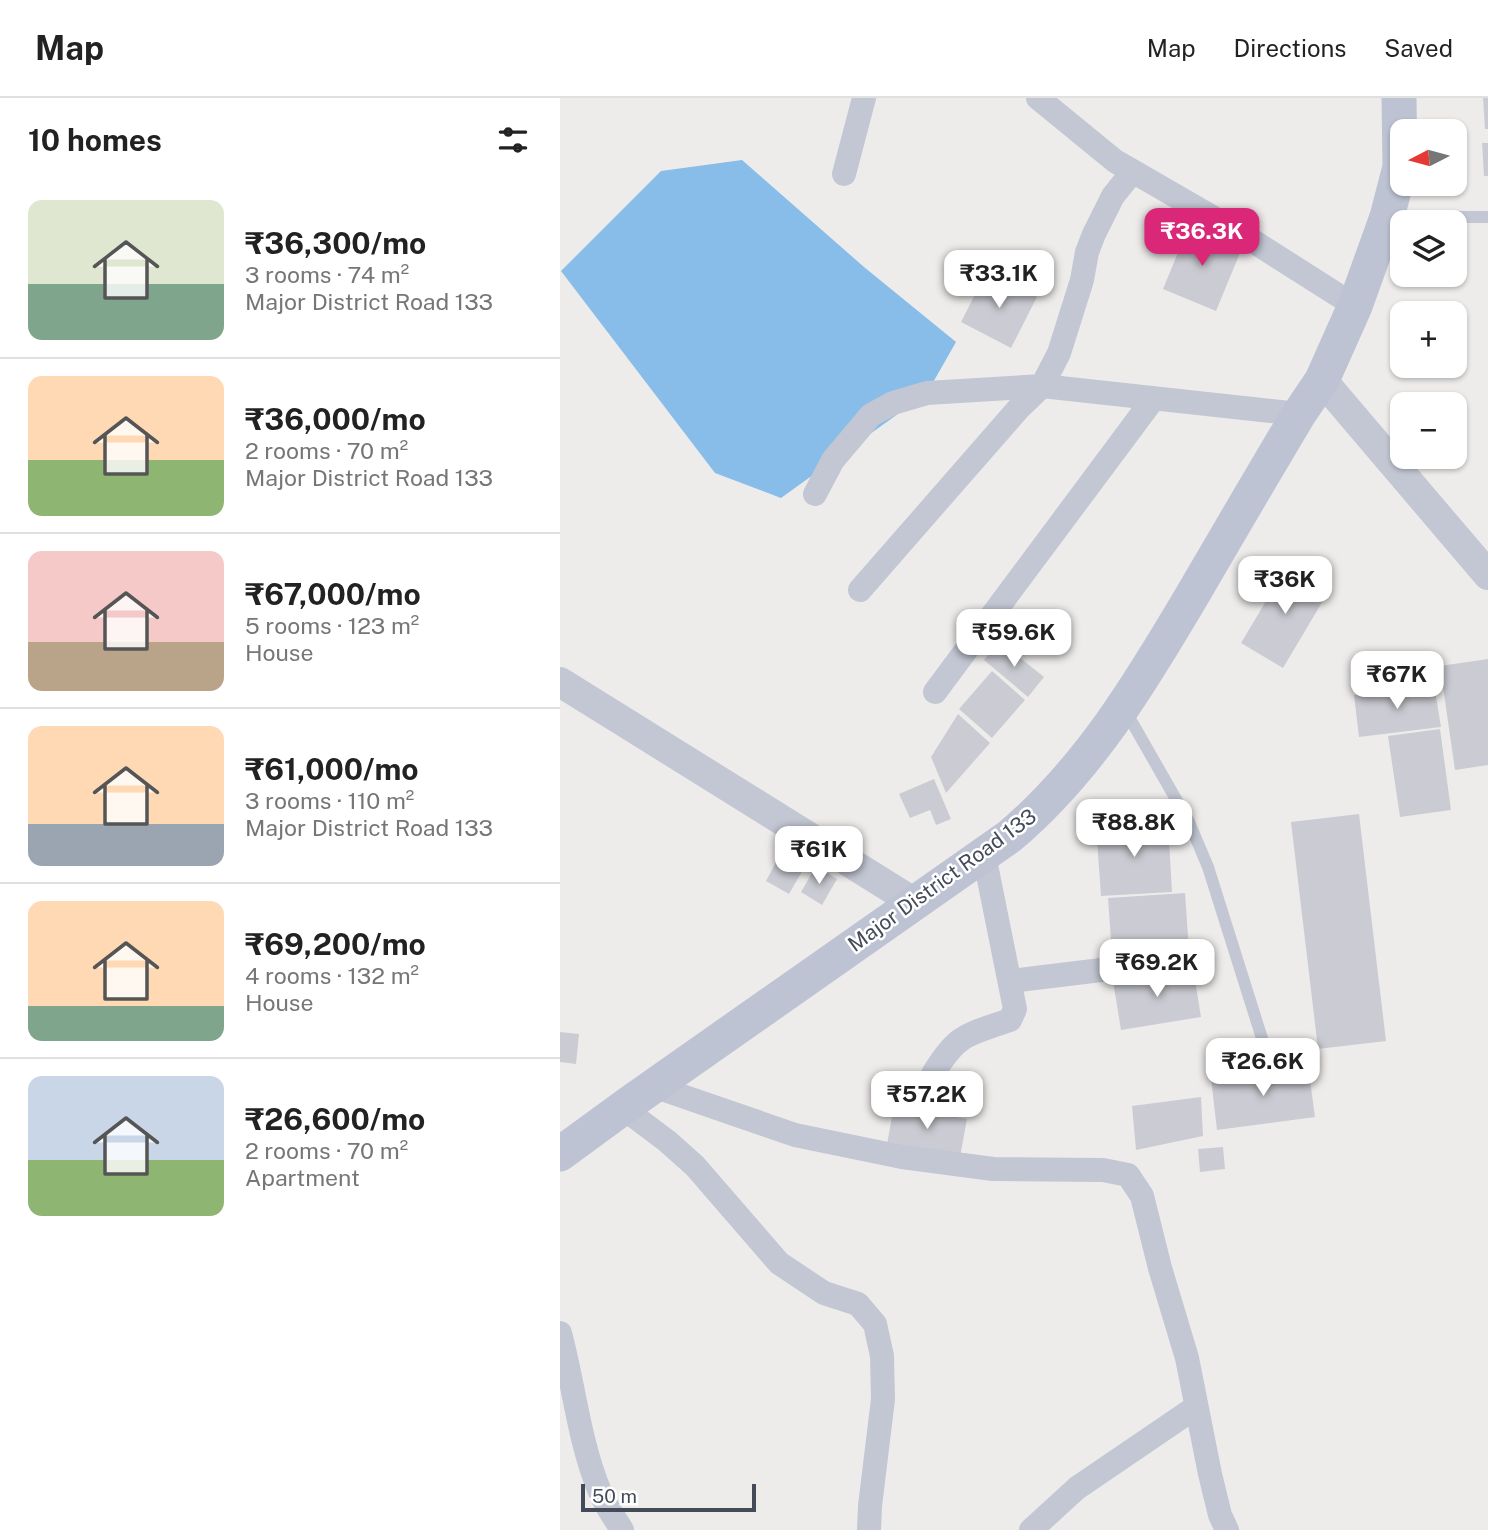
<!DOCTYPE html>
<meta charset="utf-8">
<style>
body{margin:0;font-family:"Public Sans",sans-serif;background:#f6f6f6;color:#222;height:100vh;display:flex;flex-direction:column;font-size:26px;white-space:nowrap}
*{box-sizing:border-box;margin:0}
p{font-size:23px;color:#767676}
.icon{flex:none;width:38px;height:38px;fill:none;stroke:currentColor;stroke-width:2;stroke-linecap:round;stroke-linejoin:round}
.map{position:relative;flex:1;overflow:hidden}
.side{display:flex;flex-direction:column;background:#fff;width:560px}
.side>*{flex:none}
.needle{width:46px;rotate:264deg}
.buttons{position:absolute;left:830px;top:21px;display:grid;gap:14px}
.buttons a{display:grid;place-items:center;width:77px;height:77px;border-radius:14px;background:#fff;box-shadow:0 2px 5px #0004;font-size:35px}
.scale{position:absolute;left:21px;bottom:18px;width:175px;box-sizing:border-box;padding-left:7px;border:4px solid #444a58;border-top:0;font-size:19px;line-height:24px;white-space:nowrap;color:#444a58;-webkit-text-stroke:5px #fff;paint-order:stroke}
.price{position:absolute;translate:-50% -60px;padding:0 16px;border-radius:14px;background:#fff;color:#222;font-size:23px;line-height:46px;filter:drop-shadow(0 2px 4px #0008)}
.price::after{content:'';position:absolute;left:50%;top:42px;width:21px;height:16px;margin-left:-10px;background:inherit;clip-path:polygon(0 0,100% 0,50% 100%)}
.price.current{background:#db2777;color:#fff}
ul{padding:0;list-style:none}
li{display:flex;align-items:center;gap:21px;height:175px;padding:0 28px}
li+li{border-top:2px solid #e0e0e0}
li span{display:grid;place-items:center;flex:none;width:196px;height:140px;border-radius:14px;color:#555}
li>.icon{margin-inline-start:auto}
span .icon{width:84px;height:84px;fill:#fffc;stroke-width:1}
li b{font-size:30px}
h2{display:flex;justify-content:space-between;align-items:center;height:84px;padding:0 28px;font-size:30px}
header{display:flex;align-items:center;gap:42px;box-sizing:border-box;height:98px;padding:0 35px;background:#fff;border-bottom:2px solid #e0e0e0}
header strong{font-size:33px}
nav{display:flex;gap:38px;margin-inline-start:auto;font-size:24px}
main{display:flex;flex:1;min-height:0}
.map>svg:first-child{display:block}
</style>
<header>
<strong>Map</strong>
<nav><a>Map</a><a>Directions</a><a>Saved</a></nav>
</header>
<main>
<section class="side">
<h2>10 homes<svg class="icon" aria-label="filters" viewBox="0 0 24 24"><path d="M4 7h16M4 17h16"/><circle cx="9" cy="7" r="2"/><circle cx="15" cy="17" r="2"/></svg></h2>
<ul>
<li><span style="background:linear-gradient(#dfe7d0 60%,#7fa58c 0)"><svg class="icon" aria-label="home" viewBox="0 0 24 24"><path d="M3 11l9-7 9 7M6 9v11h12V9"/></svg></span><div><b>₹36,300/mo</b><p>3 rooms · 74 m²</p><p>Major District Road 133</p></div></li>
<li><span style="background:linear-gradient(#ffd9b3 60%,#8fb573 0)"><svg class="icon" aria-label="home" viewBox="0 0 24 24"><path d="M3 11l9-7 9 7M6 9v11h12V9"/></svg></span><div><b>₹36,000/mo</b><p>2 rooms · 70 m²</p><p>Major District Road 133</p></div></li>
<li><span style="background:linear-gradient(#f6c9c9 65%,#b9a48a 0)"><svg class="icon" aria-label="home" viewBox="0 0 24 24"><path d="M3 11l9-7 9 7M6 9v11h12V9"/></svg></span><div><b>₹67,000/mo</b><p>5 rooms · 123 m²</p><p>House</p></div></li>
<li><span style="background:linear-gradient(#ffd9b3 70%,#9aa5b1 0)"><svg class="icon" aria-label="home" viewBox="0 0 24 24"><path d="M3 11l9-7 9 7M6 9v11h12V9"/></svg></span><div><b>₹61,000/mo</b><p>3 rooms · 110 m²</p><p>Major District Road 133</p></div></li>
<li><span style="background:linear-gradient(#ffd9b3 75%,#7fa58c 0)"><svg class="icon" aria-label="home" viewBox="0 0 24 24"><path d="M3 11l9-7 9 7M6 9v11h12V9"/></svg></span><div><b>₹69,200/mo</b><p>4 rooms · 132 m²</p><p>House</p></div></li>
<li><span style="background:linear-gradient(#c9d6e8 60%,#8fb573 0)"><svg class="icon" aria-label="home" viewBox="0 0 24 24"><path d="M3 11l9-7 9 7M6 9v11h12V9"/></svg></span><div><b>₹26,600/mo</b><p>2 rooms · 70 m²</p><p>Apartment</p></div></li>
</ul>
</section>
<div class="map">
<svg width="928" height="1432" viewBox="0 0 928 1432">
<rect width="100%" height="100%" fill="#eeeceb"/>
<!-- water -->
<path fill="#87bde8" d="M 182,62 L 304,169 L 396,244 L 367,295 L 221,400 L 155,375 L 1,173 L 101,73 Z"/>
<!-- building -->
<path fill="#cbccd3" d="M 923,0 L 928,0 L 928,31 L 925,31 Z
M 922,45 L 928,45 L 928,78 L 924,78 Z
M 629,128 L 682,150 L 656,213 L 603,191 Z
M 427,173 L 477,199 L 451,250 L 401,224 Z
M 728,466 L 770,491 L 723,570 L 681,545 Z
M 439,543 L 484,579 L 468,599 L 424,562 Z
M 928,561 L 928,667 L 895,672 L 880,568 Z
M 432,573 L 465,602 L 432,640 L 399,611 Z
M 874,586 L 881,629 L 799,639 L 794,597 Z
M 398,616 L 430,645 L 386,695 L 371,659 Z
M 880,631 L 891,712 L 840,719 L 828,638 Z
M 374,681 L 391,721 L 376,727 L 370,712 L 350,720 L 339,696 Z
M 799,716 L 826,943 L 758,951 L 731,724 Z
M 608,724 L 612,794 L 541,798 L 536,728 Z
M 223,751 L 247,765 L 229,796 L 206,783 Z
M 256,768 L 277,781 L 262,807 L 241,794 Z
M 625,795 L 630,866 L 553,871 L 548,800 Z
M 633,870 L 641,919 L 561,932 L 553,883 Z
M 0,934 L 19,936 L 16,966 L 0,964 Z
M 748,967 L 755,1019 L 657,1032 L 651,981 Z
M 641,999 L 643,1038 L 576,1052 L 572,1008 Z
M 334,1008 L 407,1021 L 400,1059 L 327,1046 Z
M 663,1049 L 665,1071 L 640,1074 L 638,1051 Z"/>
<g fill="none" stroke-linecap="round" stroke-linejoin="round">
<!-- service -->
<path stroke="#c2c7d3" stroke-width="12" d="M 830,119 L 928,119
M 565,612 L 629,724 L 648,769 L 706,953"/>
<!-- minor -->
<path stroke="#c2c7d3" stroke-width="24" d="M 478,0 L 555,63 L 685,138 L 795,208
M 284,76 L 304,0
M 255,396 L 273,362 L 311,317 L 333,305 L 367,295 L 482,288 L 739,316
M 300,492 L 459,310 L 482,288 L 499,255 L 522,182 L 527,154 L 534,136 L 553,98 L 573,73
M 375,594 L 594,300
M 451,883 L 541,872
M 373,976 C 398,935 407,937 450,922 L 455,911 L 424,757
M 93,988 L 235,1037 L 342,1059 L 433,1071 L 543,1072 L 568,1077 L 582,1098 L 600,1170 L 627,1260 L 650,1376 L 660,1417 L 667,1432
M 63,1010 L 107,1043 L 135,1068 L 219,1165 L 264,1195 L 298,1206 L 315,1226 L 322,1258 L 323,1301 L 310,1408 L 309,1432
M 0,1235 C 14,1287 19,1344 40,1394 C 45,1407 55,1420 62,1432
M 471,1432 L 517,1390 L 636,1309"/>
<!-- tertiary -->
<path stroke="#c2c7d3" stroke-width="30" d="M 762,282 L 928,477
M 0,584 L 355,805"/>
<!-- secondary -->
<path stroke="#bec3d4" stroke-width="35" d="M 0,1056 L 71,1004 L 450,738 C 529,671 581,584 633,496 C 668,436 703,376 739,316 L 762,282 L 795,208 L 827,119 L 840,69 L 839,0"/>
</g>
<g text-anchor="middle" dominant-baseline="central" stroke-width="5" stroke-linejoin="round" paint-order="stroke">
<!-- street labels -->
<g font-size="21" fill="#444a58" stroke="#fff">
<text transform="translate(382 782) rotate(-36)">Major District Road 133</text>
</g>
</g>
</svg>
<div class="buttons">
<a><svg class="needle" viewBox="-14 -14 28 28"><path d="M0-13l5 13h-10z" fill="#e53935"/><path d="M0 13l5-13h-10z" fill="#767676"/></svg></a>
<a><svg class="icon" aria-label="layers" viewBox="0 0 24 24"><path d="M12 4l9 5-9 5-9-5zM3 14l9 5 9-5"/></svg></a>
<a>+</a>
<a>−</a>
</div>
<div class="scale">50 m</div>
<b class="price current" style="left:642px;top:170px">₹36.3K</b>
<b class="price" style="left:439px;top:212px">₹33.1K</b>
<b class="price" style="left:725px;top:518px">₹36K</b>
<b class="price" style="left:454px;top:571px">₹59.6K</b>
<b class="price" style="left:837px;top:613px">₹67K</b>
<b class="price" style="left:574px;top:761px">₹88.8K</b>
<b class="price" style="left:259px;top:788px">₹61K</b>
<b class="price" style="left:597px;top:901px">₹69.2K</b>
<b class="price" style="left:703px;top:1000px">₹26.6K</b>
<b class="price" style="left:367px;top:1033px">₹57.2K</b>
</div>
</main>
